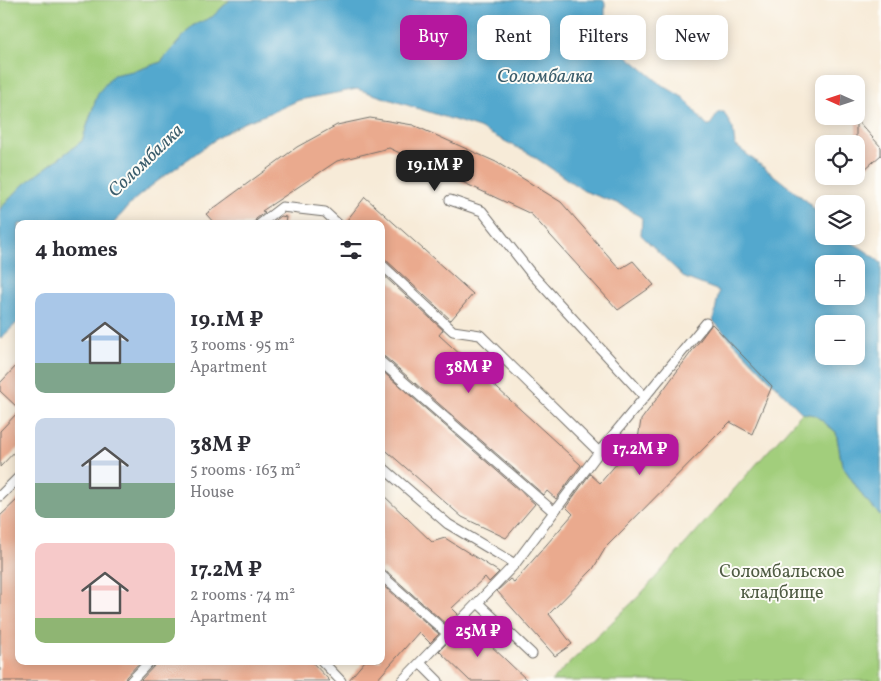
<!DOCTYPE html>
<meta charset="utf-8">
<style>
body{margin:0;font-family:Vollkorn,serif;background:#f2f2f3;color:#2b2b33;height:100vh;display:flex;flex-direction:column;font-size:19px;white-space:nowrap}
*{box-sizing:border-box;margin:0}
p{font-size:16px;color:#7c7c81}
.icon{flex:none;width:28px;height:28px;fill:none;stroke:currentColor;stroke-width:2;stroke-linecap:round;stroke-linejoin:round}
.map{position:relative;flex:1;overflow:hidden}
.side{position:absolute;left:15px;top:220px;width:370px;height:445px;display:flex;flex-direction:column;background:#fff;border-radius:10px;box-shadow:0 2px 12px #0003}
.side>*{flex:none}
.hud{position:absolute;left:400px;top:15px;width:405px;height:45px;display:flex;gap:10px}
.needle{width:32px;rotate:273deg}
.controls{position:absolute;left:815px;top:75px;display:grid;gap:10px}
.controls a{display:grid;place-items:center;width:50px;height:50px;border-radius:10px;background:#fff;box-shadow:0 2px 12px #0003;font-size:25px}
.price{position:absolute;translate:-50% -42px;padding:0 11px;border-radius:10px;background:#b5179e;color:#fff;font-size:16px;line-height:32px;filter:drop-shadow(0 1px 2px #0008)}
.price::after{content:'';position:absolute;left:50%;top:30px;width:15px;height:11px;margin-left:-8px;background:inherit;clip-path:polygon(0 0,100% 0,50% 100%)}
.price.on{background:#222;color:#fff}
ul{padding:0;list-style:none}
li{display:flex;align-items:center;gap:15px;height:125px;padding:0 20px}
li span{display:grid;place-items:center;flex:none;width:140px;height:100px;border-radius:10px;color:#555}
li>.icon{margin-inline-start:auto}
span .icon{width:60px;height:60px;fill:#fffc;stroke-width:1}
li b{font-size:21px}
h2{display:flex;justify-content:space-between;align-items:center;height:60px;padding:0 20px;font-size:21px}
.tag{padding:0 18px;border-radius:10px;background:#fff;box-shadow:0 2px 12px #0003;font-size:18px;line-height:45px}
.tag.on{background:#b5179e;color:#fff}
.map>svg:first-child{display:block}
</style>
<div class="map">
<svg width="881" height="681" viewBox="0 0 881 681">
<rect width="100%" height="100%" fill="#fdfcf7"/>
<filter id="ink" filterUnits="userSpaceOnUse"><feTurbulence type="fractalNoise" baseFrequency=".02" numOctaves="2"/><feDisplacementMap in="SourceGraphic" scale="10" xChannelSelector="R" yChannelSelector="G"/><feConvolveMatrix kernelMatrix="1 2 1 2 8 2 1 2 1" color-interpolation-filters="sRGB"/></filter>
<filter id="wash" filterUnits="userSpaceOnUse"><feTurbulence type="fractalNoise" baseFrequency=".0096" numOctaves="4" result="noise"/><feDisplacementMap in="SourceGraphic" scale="20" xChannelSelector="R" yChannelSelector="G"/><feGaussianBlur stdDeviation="1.12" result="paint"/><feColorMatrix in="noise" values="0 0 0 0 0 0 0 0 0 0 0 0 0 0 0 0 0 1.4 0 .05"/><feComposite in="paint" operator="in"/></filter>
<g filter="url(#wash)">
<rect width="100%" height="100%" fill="#f7ebd8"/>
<!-- green -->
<path fill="#a2ce7b" stroke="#667c53" d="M 0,0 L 230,0 L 212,17 L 192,26 L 161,62 L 138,70 L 98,93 L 82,141 L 23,185 L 0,209 Z
M 802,413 L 815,415 L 836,432 L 842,465 L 864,498 L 881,516 L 881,681 L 551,681 L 639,596 Z"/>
<!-- water -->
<path fill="#52a8ce" stroke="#3e6a7c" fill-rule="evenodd" d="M 230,0 L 602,0 L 605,2 L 605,28 L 620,50 L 662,85 L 684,98 L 706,125 L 710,125 L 719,112 L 724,112 L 733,129 L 735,145 L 808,202 L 824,222 L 824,236 C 846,236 865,249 881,263 L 881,516 L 864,498 L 842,465 L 836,432 L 815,415 L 802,413 L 713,321 L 719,291 L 685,278 L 641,235 L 642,218 L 622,205 L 584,191 L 530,154 L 479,128 L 357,89 L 299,100 L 270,113 L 243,123 L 220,136 L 155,183 L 134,200 L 113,224 L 19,224 L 19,321 L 0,339 L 0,209 L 23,185 L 82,141 L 98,93 L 113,75 L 138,70 L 161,62 L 192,26 L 212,17 ZM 824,264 L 856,264 L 856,296 L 824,296 ZM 824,324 L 856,324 L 856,356 L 824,356 Z"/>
<g id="blocks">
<!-- building -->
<path fill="#eaaa8e" d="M 370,118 L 413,125 L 496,162 L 561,202 L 620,269 L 633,261 L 654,285 L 618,310 L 531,214 L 389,148 L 337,161 L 262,211 L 265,212 L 256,219 L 254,224 L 215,224 L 206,214 L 297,147 L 337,125 Z
M 856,119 L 881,147 L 881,155 L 856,177 Z
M 365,197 L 473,294 L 451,320 L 385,259 L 381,258 L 381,224 L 344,224 Z
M 281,216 L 286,217 L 285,224 L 271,224 Z
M 381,273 L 443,330 L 439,335 L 581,465 L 556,499 L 547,491 L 544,495 L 385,357 L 381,356 Z
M 712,324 L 772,386 L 752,434 L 730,422 L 606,547 L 593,569 L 549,614 L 572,644 L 555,656 L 497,591 L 510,579 L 514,582 L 573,514 L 566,507 L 590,474 L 600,483 L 638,439 L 641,420 Z
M 19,363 L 19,409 L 0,391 L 0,383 Z
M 381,370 L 535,504 L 506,538 L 462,517 L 381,446 Z
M 19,411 L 19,447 L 0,467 L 0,431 Z
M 381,493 L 432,542 L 445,538 L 499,572 L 489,582 L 485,577 L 452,608 L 458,614 L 447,625 L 385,570 L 381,569 Z
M 19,498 L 19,661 L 141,661 L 126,677 L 125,681 L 0,681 L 0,516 Z
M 381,584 L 439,634 L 430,643 L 419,632 L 376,681 L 348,681 L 365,661 L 381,661 Z
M 467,623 L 528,681 L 470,681 L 439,651 Z
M 156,661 L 311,661 L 330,681 L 140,681 L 155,665 Z"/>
</g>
</g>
<g filter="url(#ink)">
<use href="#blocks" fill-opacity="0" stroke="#726e68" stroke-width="1"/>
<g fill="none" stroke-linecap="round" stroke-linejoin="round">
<defs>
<path id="lane" d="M 450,200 L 482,211 L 530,272 L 644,396
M 260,224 L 282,207 L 325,212 L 338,224
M 381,264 L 453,331 L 480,335 L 599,452
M 381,362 L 553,511
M 381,466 L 448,524 L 515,564
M 0,496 L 19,477
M 381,575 L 448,634
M 478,603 L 532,654
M 322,661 L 341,681
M 420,663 L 438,681
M 131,681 L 150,661
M 402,681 L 515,564 L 599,452 L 706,323"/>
</defs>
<!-- lane casing -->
<use href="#lane" stroke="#726e68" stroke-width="11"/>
<!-- lane -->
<use href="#lane" stroke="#fff" stroke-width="9"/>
</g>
</g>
<g text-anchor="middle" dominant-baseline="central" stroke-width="4" stroke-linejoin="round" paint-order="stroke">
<!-- park labels -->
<g font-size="18" fill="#4f5c43" stroke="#fdfcf7">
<text x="782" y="572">Соломбальское<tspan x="782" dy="21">кладбище</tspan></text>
</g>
<!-- water labels -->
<g font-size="19" font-style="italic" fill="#3b5d6c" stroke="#fdfcf7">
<text x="545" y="77">Соломбалка</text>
<text transform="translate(146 161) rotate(-44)">Соломбалка</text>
</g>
</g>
</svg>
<div class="controls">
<a><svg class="needle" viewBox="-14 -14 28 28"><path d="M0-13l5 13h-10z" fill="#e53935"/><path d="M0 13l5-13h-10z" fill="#7c7c81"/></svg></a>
<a><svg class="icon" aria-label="locate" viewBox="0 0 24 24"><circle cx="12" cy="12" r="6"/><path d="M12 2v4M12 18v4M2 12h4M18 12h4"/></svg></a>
<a><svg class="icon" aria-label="layers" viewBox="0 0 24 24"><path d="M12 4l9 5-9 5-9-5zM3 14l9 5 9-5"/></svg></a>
<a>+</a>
<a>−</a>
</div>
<b class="price on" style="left:435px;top:192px">19.1M ₽</b>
<b class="price" style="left:469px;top:394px">38M ₽</b>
<b class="price" style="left:640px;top:476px">17.2M ₽</b>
<b class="price" style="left:478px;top:658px">25M ₽</b>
<div class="hud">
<a class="tag on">Buy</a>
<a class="tag">Rent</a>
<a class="tag">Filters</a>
<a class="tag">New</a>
</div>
<section class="side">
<h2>4 homes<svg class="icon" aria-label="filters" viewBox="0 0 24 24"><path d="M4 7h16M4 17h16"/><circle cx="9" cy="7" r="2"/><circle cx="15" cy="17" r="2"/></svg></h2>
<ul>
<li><span style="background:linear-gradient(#a9c7e8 70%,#7fa58c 0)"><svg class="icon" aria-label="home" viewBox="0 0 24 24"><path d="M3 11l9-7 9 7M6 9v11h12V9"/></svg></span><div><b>19.1M ₽</b><p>3 rooms · 95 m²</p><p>Apartment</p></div></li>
<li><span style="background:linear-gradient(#c9d6e8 65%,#7fa58c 0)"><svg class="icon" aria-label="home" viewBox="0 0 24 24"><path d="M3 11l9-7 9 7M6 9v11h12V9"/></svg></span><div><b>38M ₽</b><p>5 rooms · 163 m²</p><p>House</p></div></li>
<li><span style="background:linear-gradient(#f6c9c9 75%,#8fb573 0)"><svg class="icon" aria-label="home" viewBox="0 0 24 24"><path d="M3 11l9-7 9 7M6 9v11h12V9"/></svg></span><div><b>17.2M ₽</b><p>2 rooms · 74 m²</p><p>Apartment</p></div></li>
</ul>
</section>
</div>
